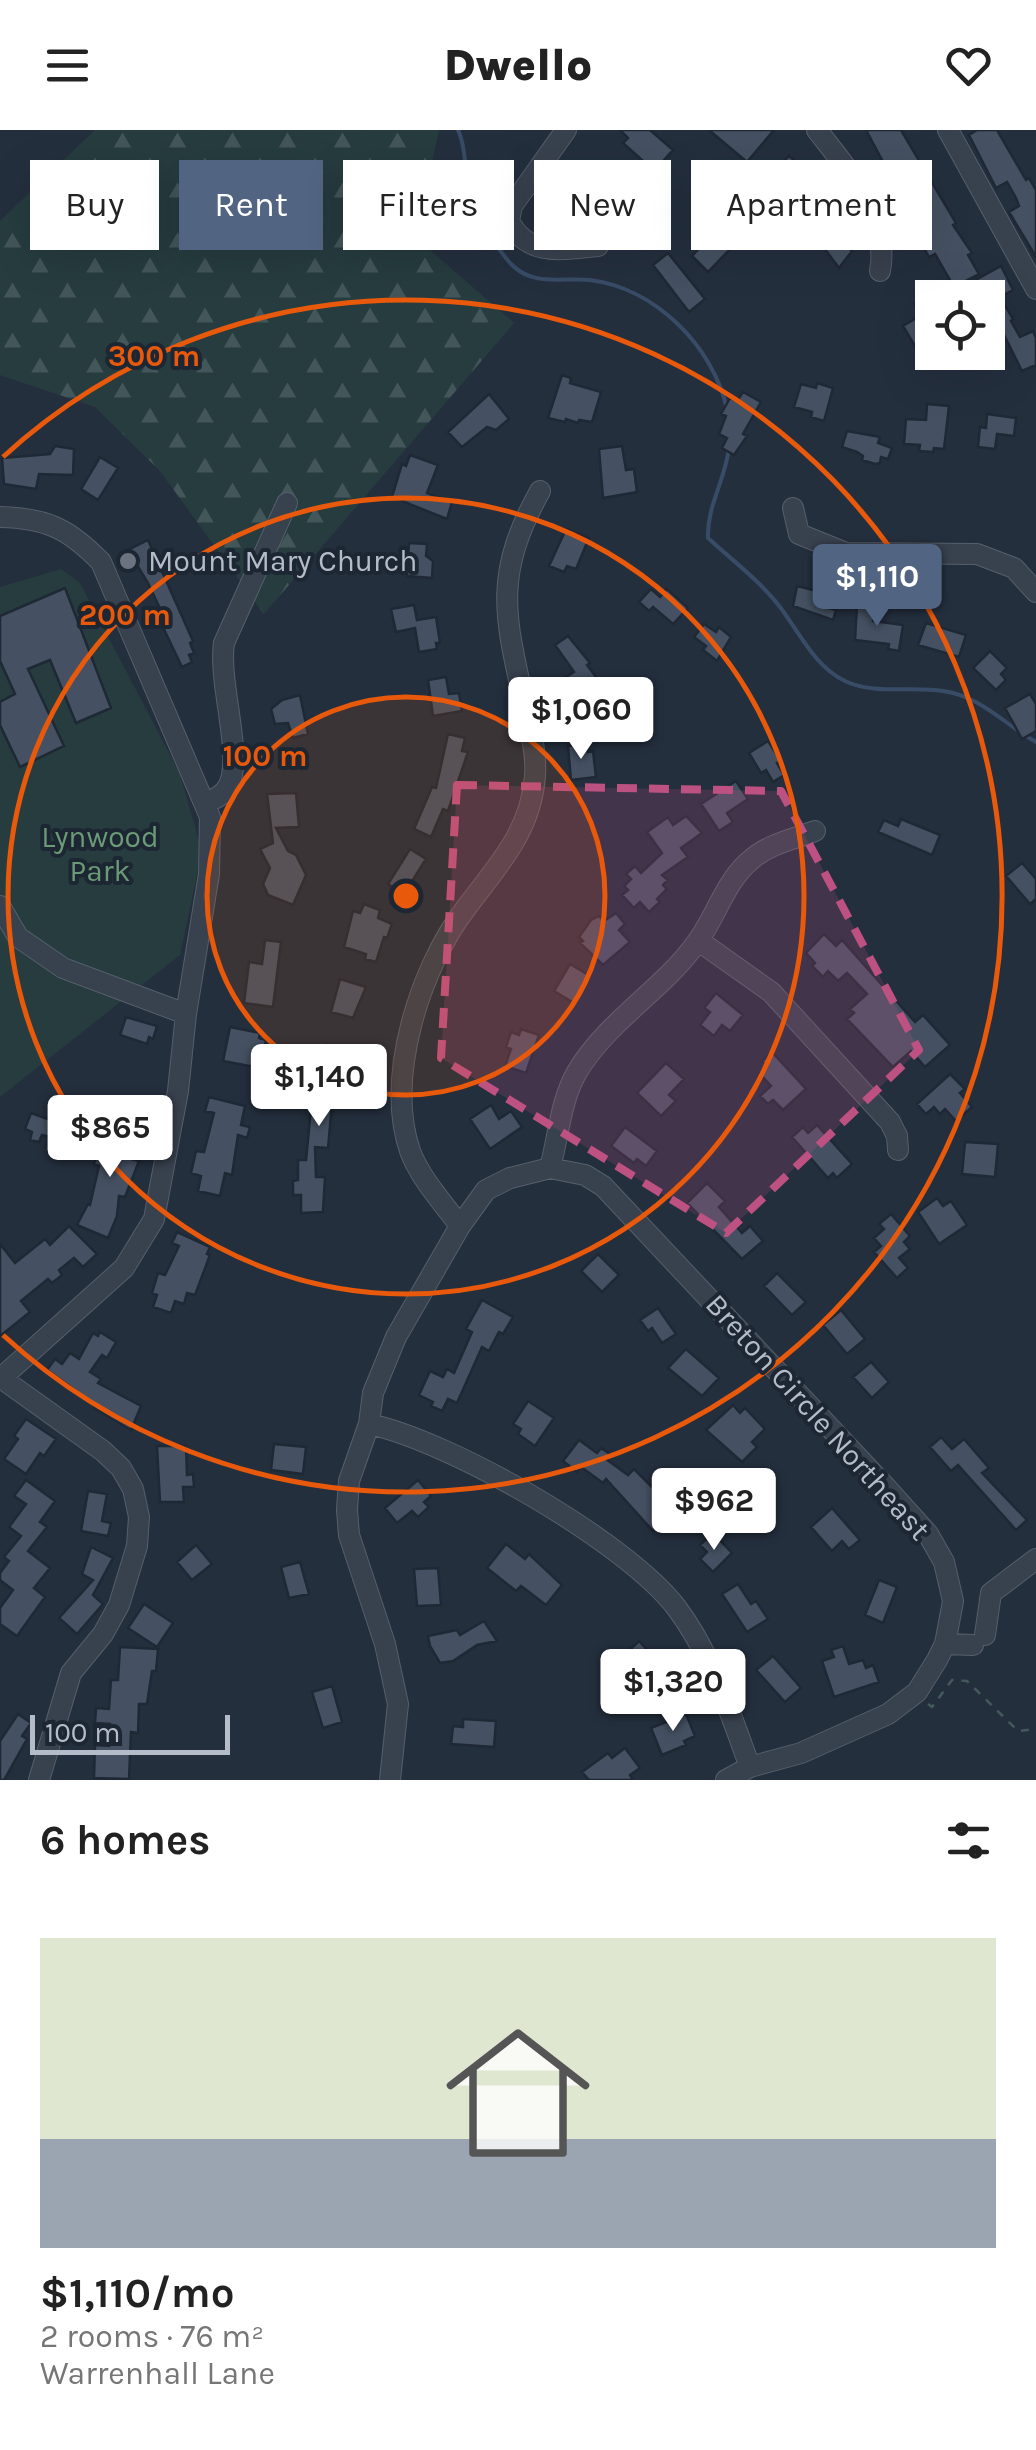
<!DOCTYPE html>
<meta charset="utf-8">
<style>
body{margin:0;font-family:Karla,sans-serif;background:#f2f2f2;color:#222;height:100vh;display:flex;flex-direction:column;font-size:38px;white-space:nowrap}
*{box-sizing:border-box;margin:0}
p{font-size:32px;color:#767676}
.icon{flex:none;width:55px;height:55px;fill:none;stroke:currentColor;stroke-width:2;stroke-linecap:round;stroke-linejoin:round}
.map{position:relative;height:1650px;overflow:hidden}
.drawer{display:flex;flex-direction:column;background:#fff;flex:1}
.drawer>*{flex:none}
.top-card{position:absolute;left:30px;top:30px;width:978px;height:90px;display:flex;gap:20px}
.fabs{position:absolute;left:915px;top:150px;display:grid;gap:20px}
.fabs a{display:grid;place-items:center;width:90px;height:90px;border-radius:0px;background:#fff;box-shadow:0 10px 40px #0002;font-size:50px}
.scale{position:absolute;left:30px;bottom:25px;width:200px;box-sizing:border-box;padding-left:10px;border:5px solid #b4bcc9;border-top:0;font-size:28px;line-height:35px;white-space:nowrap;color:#b4bcc9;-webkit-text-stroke:8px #1d2633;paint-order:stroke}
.price{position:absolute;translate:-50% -85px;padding:0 22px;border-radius:10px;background:#fff;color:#222;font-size:32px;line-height:65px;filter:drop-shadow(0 2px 5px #0008)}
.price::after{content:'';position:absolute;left:50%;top:60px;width:30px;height:22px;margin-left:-15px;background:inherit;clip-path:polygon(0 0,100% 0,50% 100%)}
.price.on{background:#516482;color:#fff}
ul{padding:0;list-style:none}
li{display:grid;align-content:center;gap:20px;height:530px;padding:0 40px}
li+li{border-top:2px solid #e0e0e0}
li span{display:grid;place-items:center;height:310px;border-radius:0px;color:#555}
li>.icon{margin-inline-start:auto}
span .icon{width:180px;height:180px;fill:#fffc;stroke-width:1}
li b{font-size:42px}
h2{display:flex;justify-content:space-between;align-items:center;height:120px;padding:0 40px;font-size:42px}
.tag{padding:0 35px;border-radius:0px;background:#fff;box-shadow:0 10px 40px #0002;font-size:35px;line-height:90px}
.tag.on{background:#516482;color:#fff}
header{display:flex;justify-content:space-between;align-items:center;height:130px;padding:0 40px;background:#fff;font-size:45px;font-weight:800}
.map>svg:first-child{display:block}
</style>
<header><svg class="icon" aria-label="menu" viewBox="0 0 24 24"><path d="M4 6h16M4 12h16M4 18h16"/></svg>Dwello<svg class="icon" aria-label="heart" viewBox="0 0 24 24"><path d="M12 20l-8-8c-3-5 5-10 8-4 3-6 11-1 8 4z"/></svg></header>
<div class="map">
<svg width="1036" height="1650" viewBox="0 0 1036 1650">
<defs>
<pattern id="forest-firs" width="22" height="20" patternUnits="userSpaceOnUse" patternTransform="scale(2.5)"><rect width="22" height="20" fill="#263c3f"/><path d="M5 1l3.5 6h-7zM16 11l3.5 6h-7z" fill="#435659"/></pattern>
</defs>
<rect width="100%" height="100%" fill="#242f3e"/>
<!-- forest -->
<path fill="url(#forest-firs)" d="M 95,0 L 439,0 L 415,107 L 514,193 L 264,484 L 160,341 L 95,277 L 0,245 L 0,91 Z"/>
<!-- park -->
<path fill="#263c3f" d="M 61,439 L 80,453 L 180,644 L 202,722 L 180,825 L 0,967 L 0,457 Z"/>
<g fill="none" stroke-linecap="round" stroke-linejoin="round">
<!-- stream -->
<path stroke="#394c67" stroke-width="4" d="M 458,0 C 465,14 464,30 467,45 C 474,75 490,111 511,134 C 533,157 562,147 590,150 C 655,158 713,216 727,279
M 729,318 C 725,351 707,375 708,408 C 732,430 760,451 780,477 C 799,502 815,537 845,551 C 874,565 911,556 943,561 C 980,566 1004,594 1036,612"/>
</g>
<!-- building -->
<path fill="#455162" stroke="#1f2835" stroke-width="2.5" d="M 620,0 L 650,0 L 673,20 L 654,41 L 623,13 L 628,8 Z
M 709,0 L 774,0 L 747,32 Z
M 866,0 L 901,0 L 956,93 L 953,95 L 972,123 L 968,125 L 979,144 L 954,157 L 935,124 L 929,127 L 922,115 L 929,111 L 921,94 L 897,58 Z
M 977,0 L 997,0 L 1026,50 L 1029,48 L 1036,60 L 1036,127 L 1009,82 L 1019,76 L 1016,68 L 1007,52 L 996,58 L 969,5 Z
M 789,26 L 800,35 L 783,51 L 806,50 L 809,54 L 809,82 L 823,72 L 849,107 L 845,111 L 852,121 L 839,138 L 792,75 L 784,83 L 760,60 L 764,57 L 763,46 L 768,46 Z
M 493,37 L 501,58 L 476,62 L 472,41 Z
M 716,100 L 733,116 L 708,142 L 692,126 Z
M 668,123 L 705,169 L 689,182 L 653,135 Z
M 1001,136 L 1013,160 L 1000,167 L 1013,189 L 1011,191 L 1020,207 L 1033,201 L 1036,208 L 1036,235 L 1022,241 L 1003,203 L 996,207 L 988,193 L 988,168 L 981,168 L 972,152 Z
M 928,166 L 932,175 L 932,210 L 916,218 L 903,196 L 921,185 L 914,174 Z
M 562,245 L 571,248 L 570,253 L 601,262 L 592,292 L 579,290 L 578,293 L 566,289 L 565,292 L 548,288 Z
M 817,253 L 833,258 L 824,291 L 811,287 L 812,282 L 794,277 L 801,254 L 816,258 Z
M 743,262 L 761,272 L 743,304 L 747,306 L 734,325 L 722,318 L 727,308 L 719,304 L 726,286 L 721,284 L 730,268 L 737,271 Z
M 489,264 L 509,289 L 496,300 L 487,297 L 462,317 L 448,302 Z
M 927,274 L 949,276 L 944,319 L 934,318 L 933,322 L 919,321 L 920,315 L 904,314 L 906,289 L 926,290 Z
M 987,284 L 1016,288 L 1014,306 L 997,304 L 995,319 L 978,317 L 980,297 L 986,298 Z
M 847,301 L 880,307 L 878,313 L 892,318 L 888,329 L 881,327 L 880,333 L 875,334 L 862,330 L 863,326 L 857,322 L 842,317 Z
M 55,316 L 74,319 L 73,345 L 39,344 L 36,359 L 4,354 L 2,328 L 50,324 Z
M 622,316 L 626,340 L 634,339 L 637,362 L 603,368 L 599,319 Z
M 410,325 L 438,335 L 427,363 L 452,372 L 447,389 L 392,367 L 402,334 L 406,336 Z
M 100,327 L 118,338 L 98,370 L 81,359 Z
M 566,399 L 589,408 L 576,439 L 567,436 L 564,442 L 549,436 Z
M 148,410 L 193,511 L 190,513 L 194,523 L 189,525 L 192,532 L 182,537 L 160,491 L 165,489 L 148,453 L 128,420 Z
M 409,413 L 427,414 L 426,426 L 433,431 L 432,448 L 407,446 Z
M 797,456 L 825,463 L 822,476 L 836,480 L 833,490 L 793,476 Z
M 65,458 L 111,578 L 76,593 L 50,530 L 28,539 L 64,616 L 20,637 L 0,595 L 0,572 L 15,564 L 0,531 L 0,486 Z
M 651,459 L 660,467 L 667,459 L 688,478 L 673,494 L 653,477 L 649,481 L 639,472 Z
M 414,475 L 417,490 L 436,487 L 440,513 L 436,513 L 437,519 L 419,522 L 415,498 L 396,502 L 391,479 Z
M 857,475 L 875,477 L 873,491 L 903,495 L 899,521 L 888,519 L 889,514 L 855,510 Z
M 926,493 L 966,505 L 959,527 L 918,515 Z
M 704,494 L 716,502 L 719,497 L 731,507 L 717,531 L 703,520 L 706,516 L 694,507 Z
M 568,506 L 590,533 L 587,535 L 599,551 L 585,561 L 582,556 L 571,563 L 560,551 L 574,542 L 555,515 Z
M 990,521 L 1007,538 L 1001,544 L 1006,550 L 996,560 L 973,538 Z
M 446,547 L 449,564 L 459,563 L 462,581 L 433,586 L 428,550 Z
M 1030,564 L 1036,574 L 1036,601 L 1022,609 L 1005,578 Z
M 300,565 L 308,604 L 293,608 L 288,593 L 275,594 L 271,579 L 282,570 Z
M 448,604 L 465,608 L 462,621 L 468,622 L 448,681 L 443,679 L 431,707 L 414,699 L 432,657 L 436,658 Z
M 768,611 L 781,631 L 777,633 L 784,645 L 773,652 L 766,640 L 761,643 L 749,623 Z
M 588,614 L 588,622 L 593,621 L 596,647 L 571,650 L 568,616 Z
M 736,651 L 748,669 L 727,683 L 733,692 L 719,701 L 701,674 Z
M 296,663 L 299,697 L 276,698 L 288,721 L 296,725 L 306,745 L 293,775 L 268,765 L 263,754 L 270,738 L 260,719 L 273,713 L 267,664 Z
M 686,686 L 702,703 L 681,718 L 688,727 L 662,745 L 668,750 L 663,755 L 667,759 L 657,769 L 660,772 L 649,782 L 640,772 L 634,778 L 622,765 L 628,760 L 624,756 L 631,749 L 626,744 L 635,736 L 641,743 L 662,723 L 647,702 L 668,687 L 673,695 Z
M 901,689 L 940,705 L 932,725 L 878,702 L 884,690 L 898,696 Z
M 410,719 L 426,729 L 404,764 L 388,754 Z
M 1022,733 L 1036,749 L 1036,769 L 1030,774 L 1006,746 Z
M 364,774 L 380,780 L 378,788 L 392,794 L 387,808 L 384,807 L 376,832 L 365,829 L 366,824 L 344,817 L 353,781 L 360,783 Z
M 616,783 L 625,794 L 619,800 L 630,812 L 603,835 L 580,813 L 583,811 L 579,807 L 591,790 L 599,786 L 604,791 Z
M 824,804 L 836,816 L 842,810 L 915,892 L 923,885 L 950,915 L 925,937 L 911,921 L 893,937 L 847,889 L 854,883 L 850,879 L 867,864 L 847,843 L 838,851 L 828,841 L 823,847 L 812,836 L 815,833 L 806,823 Z
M 265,810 L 281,812 L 273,877 L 244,873 L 249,832 L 262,834 Z
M 570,834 L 590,846 L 574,873 L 554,861 Z
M 340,849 L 366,857 L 353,888 L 331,882 Z
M 716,863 L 743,885 L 730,901 L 722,895 L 714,906 L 700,895 L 710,882 L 704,878 Z
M 126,887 L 157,896 L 153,909 L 149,907 L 147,914 L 120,905 Z
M 230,897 L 260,903 L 259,908 L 266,910 L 260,938 L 223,931 Z
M 521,899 L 539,905 L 526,943 L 505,936 L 511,919 L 506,917 L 511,902 L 519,905 Z
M 326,914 L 348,919 L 340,953 L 334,952 L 328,1018 L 315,1017 L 316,1047 L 325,1047 L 323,1082 L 301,1083 L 301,1065 L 293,1065 L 293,1051 L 298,1050 L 298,1030 L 306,1030 L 315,938 L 320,939 Z
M 772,922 L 806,959 L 783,980 L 773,970 L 768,974 L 760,966 L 771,956 L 759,943 L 767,936 L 762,931 Z
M 666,933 L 684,949 L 669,965 L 676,971 L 661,986 L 637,963 Z
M 950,944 L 965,959 L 960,963 L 972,977 L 956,991 L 945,979 L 940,984 L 934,977 L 926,984 L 917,974 Z
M 209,967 L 245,976 L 241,995 L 250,997 L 247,1008 L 238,1005 L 232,1045 L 225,1043 L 220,1066 L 198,1061 L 201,1046 L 191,1043 L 196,1021 L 204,1022 L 214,983 L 205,981 Z
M 491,975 L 499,989 L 511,981 L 522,997 L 490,1019 L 470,989 Z
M 31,983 L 59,993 L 54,1008 L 42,1005 L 39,1012 L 30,1010 L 32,1002 L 25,999 Z
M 104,995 L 133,1001 L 128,1028 L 139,1031 L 125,1067 L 119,1066 L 117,1086 L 108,1108 L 77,1095 L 88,1074 L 90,1075 L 99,1036 L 94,1034 Z
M 817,995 L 852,1034 L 837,1048 L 833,1043 L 828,1048 L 792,1007 L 803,997 L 808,1003 Z
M 625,997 L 657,1021 L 646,1036 L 637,1029 L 634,1033 L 611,1016 Z
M 965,1012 L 998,1014 L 995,1047 L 962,1044 Z
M 707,1053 L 725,1071 L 719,1077 L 742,1103 L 750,1096 L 763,1111 L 742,1129 L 687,1073 Z
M 937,1068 L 943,1076 L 951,1071 L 967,1095 L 939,1114 L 918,1082 Z
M 891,1084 L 910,1106 L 904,1112 L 910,1119 L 899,1128 L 908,1138 L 897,1148 L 874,1122 L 881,1116 L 874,1108 L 884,1099 L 879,1094 Z
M 69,1096 L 97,1124 L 83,1137 L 74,1128 L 59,1140 L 62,1145 L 52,1153 L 48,1149 L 21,1171 L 30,1182 L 0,1206 L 0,1114 L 15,1133 L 45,1109 L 50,1115 Z
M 177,1102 L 210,1117 L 207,1124 L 210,1125 L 195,1165 L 187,1163 L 184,1174 L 175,1171 L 171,1183 L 153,1177 L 157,1165 L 152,1163 L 158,1143 L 165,1145 L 179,1116 L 172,1113 Z
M 598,1124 L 619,1145 L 602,1162 L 581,1141 Z
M 777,1143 L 806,1172 L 792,1185 L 764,1156 Z
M 482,1170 L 513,1187 L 503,1204 L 499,1202 L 489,1221 L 482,1217 L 457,1273 L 448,1269 L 442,1281 L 431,1276 L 433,1272 L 419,1265 L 430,1241 L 443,1247 L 447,1239 L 454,1243 L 472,1202 L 466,1199 Z
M 658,1178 L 676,1204 L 662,1213 L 652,1198 L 648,1201 L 640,1190 Z
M 841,1180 L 865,1209 L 847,1224 L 823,1195 Z
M 100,1202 L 116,1212 L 107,1228 L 102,1225 L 90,1242 L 101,1249 L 98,1253 L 141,1276 L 131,1300 L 94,1278 L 96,1275 L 47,1240 L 55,1229 L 62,1234 L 70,1223 L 79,1229 L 93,1203 L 98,1206 Z
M 686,1219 L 719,1248 L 702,1266 L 668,1238 Z
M 871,1232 L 889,1252 L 872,1268 L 853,1247 Z
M 528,1271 L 554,1288 L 535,1316 L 518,1304 L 521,1299 L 513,1294 Z
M 733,1275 L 740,1283 L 745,1278 L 765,1299 L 752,1312 L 757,1317 L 742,1332 L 706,1300 Z
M 26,1289 L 56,1309 L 44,1326 L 40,1323 L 26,1344 L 4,1329 L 18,1309 L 14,1306 Z
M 941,1307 L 952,1319 L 964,1309 L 989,1338 L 982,1343 L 1027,1390 L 1016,1400 L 958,1335 L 951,1341 L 930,1317 Z
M 579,1310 L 597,1323 L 601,1318 L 610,1324 L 606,1329 L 628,1345 L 634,1339 L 675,1380 L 653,1401 L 606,1349 L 603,1353 L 581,1337 L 577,1342 L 563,1331 Z
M 274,1314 L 306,1317 L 303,1344 L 271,1340 Z
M 157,1316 L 186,1316 L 187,1345 L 193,1344 L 194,1357 L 183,1357 L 184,1372 L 160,1372 Z
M 26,1350 L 55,1371 L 40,1392 L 47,1397 L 28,1421 L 50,1438 L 34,1458 L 45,1467 L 17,1506 L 0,1494 L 0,1478 L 13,1460 L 0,1450 L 0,1443 L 9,1431 L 4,1427 L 21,1406 L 9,1397 L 26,1374 L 14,1366 Z
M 418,1350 L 431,1366 L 424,1372 L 429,1377 L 418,1387 L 412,1381 L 397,1393 L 385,1378 Z
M 88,1361 L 107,1364 L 102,1391 L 111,1393 L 108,1406 L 81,1401 Z
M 832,1378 L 860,1410 L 849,1419 L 842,1411 L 832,1421 L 811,1397 Z
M 713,1403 L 732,1423 L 713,1442 L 700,1429 L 707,1422 L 700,1415 Z
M 506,1414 L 525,1429 L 529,1424 L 562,1455 L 546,1475 L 521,1456 L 516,1461 L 487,1438 Z
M 196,1415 L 212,1434 L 192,1450 L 177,1432 Z
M 91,1417 L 113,1428 L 93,1465 L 103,1474 L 77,1504 L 59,1488 L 93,1450 L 82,1444 Z
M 300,1432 L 309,1464 L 289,1468 L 281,1437 Z
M 438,1438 L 441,1475 L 417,1476 L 414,1439 Z
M 879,1450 L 897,1457 L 883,1493 L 865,1485 Z
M 738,1454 L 751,1474 L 756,1471 L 768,1489 L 747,1502 L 722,1464 Z
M 144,1474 L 173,1493 L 157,1517 L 128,1498 Z
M 484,1491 L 497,1511 L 477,1515 L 453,1531 L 440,1533 L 430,1516 L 428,1506 L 457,1500 L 460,1505 Z
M 639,1511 L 667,1541 L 646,1564 L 635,1553 L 638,1550 L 619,1530 Z
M 843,1516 L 849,1534 L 863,1530 L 866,1538 L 873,1535 L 879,1552 L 834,1567 L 822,1531 L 834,1527 L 831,1520 Z
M 120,1517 L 158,1519 L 156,1541 L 152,1541 L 147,1574 L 139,1574 L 138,1603 L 131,1602 L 129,1649 L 94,1648 L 95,1615 L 109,1616 L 110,1594 L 95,1593 L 96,1578 L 109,1579 L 111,1550 L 118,1550 Z
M 773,1526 L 801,1558 L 785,1572 L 756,1540 Z
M 332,1556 L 342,1592 L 323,1598 L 312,1562 Z
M 18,1584 L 31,1593 L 22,1606 L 27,1609 L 4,1650 L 0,1650 L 0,1611 Z
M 686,1584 L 695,1606 L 684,1611 L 686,1615 L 662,1625 L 651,1598 Z
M 463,1589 L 496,1591 L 494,1617 L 451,1614 L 453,1596 L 463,1597 Z
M 625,1618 L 640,1638 L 630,1645 L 633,1650 L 589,1650 L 582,1642 L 608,1623 L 612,1628 Z"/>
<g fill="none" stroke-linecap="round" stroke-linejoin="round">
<defs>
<path id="minor" d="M 566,0 L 512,76 L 509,91 C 528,128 563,119 598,116
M 817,0 C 848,40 890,87 880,141
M 948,0 L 1036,159
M 793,378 L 799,404 L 846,423 L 977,424 L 1014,438 L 1036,462
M 0,387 C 47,388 69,399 101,432 L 210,687 L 209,744 L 186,884 L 178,961 L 154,1089 L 124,1138 L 0,1249
M 205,673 C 215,669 224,665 229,655 C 243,623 218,553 224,513 L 287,373
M 0,776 L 18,807 L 63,838 L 186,884
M 699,811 L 771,862 L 890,992 L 897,1006 L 898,1020
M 550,1038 C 558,1008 561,969 577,942 C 607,891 663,860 697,812 C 716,787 726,749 752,729 C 769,714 794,709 815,701
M 460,1096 C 443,1073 420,1048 410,1021 C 385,947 420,838 466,778 C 497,736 531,702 535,646 C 537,622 529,595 524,572 C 504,484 494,444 540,361
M 1,1248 L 103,1321 L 121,1338 L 133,1359 L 139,1387 L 137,1416 L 119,1475 L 103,1504 L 71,1543 L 39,1650
M 369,1294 C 450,1311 625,1411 676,1477 C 711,1523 730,1583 750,1637
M 985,1505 L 991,1463 L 1036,1429
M 945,1514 L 973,1515
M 390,1650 L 398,1574 L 385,1514 L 349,1405 L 347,1380 L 349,1351 L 369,1294 L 373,1263 L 396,1207 L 460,1096 L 486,1060 L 510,1048 L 550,1038 L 585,1045 L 603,1056 L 883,1354 L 928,1404 L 944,1432 L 953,1471 L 945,1514 L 937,1530 L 917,1562 L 888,1584 L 801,1623 L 750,1637 L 726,1650"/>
</defs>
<!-- minor casing -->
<use href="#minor" stroke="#565f6c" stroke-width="22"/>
<!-- path -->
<path stroke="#44595c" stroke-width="2.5" stroke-dasharray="8 8" stroke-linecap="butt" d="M 928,1574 L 932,1577 L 952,1550 L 967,1551 L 1018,1601 L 1036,1599"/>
<!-- minor -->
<use href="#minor" stroke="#38414e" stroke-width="20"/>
</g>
<!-- marked area -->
<path fill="#bd5182" fill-opacity="0.2" stroke="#bd5182" stroke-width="8" stroke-dasharray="20 12" stroke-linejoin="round" d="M 457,655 L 781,661 L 919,920 L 726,1103 L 441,928 Z"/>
<!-- distance rings -->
<circle cx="406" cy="766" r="199" fill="#e8590c" fill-opacity=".12"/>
<g fill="none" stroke="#e8590c" stroke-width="5">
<circle cx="406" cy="766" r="199"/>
<circle cx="406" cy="766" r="398"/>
<path d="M3 327A596 596 0 1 1 3 1205"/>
</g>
<!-- markers -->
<circle fill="#6b7280" stroke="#1d2633" stroke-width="4" cx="128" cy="431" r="10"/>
<g text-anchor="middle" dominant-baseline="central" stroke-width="8" stroke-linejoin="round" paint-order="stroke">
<!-- poi labels -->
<g font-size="30" fill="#b4bcc9" stroke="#1d2633" text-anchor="start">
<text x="148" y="431">Mount Mary Church</text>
</g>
<!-- park labels -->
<g font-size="30" fill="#6b9a76" stroke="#1d2633">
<text x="100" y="707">Lynwood<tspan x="100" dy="34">Park</tspan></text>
</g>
<!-- street labels -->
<g font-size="30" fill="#b4bcc9" stroke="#1d2633">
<text transform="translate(818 1287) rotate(48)">Breton Circle Northeast</text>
</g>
</g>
<circle cx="406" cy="766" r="15" fill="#e8590c" stroke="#1d2633" stroke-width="5"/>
<g font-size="30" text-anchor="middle" font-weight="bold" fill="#e8590c" stroke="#1d2633" stroke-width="8" stroke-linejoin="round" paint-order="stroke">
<text x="154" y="236">300 m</text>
<text x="125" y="495">200 m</text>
<text x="265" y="636">100 m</text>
</g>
</svg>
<div class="fabs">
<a><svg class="icon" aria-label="locate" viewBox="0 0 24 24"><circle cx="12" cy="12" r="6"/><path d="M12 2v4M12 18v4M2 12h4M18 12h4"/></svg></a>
</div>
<div class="scale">100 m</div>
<b class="price on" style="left:877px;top:499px">$1,110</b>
<b class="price" style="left:581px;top:632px">$1,060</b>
<b class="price" style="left:319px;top:999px">$1,140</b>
<b class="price" style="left:110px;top:1050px">$865</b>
<b class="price" style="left:714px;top:1423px">$962</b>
<b class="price" style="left:673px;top:1604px">$1,320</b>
<div class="top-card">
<a class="tag">Buy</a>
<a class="tag on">Rent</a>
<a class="tag">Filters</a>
<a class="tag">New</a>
<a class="tag">Apartment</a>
</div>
</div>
<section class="drawer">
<h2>6 homes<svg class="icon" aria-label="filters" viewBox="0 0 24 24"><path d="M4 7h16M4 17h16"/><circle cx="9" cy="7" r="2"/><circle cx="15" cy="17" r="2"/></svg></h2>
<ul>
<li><span style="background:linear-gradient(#dfe7d0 65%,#9aa5b1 0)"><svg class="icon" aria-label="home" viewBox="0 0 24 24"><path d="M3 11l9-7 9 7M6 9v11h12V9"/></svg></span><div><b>$1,110/mo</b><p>2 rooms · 76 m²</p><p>Warrenhall Lane</p></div></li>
</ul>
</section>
